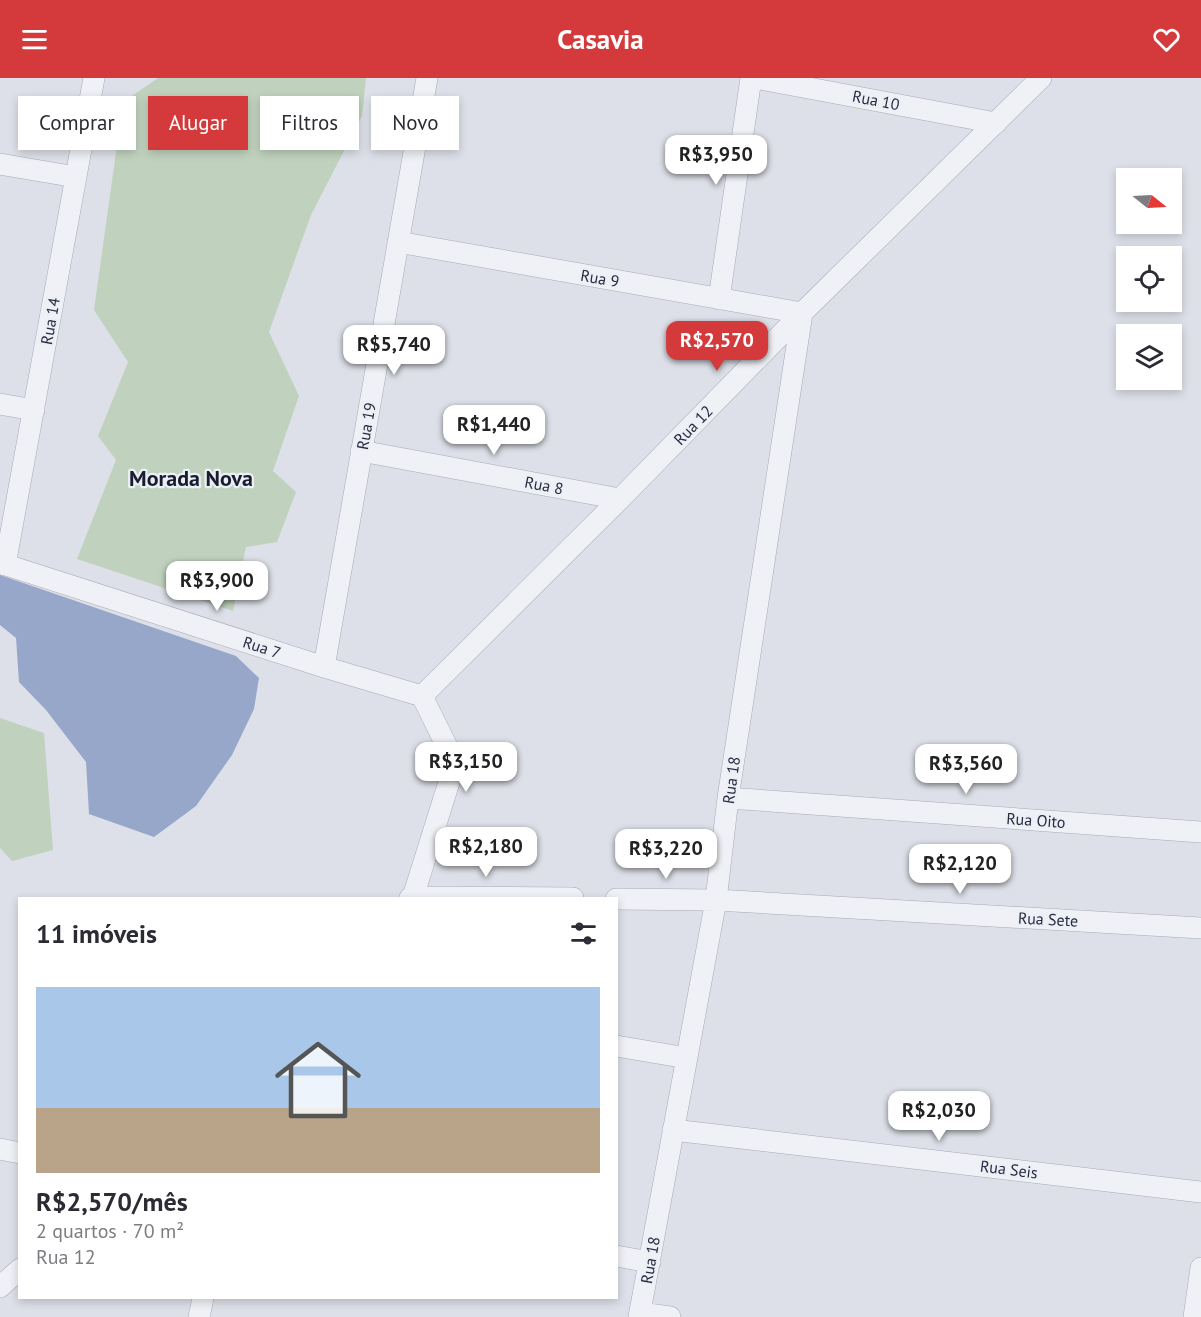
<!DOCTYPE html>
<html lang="pt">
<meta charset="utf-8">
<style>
body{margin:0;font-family:"PT Sans",sans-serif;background:#f7f7f7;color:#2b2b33;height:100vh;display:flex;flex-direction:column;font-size:22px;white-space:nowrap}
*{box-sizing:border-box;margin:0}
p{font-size:20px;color:#7c7c81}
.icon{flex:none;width:33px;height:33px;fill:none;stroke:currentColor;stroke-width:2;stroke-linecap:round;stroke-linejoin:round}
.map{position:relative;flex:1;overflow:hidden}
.drawer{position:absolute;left:18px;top:819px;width:600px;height:402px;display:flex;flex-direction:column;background:#fff;border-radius:0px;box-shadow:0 3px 9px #0003}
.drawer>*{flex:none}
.hud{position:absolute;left:18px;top:18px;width:600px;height:54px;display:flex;gap:12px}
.needle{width:39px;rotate:108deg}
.buttons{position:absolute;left:1116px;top:90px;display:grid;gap:12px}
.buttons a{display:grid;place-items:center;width:66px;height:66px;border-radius:0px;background:#fff;box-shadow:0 3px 9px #0003;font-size:30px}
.price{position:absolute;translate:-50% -51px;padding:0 14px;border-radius:12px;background:#fff;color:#222;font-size:20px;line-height:39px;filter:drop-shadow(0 2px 3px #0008)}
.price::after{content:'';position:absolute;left:50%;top:36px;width:18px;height:14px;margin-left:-9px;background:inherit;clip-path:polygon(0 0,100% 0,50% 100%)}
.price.active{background:#d43a3b;color:#fff}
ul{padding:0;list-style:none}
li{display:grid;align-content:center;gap:12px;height:318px;padding:0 18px}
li+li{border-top:2px solid #e1e1e2}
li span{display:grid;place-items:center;height:186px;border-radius:0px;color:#555}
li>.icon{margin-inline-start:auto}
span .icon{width:108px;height:108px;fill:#fffc;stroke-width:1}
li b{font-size:26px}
h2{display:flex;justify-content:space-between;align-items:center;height:72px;padding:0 18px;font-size:26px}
.tag{padding:0 21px;border-radius:0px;background:#fff;box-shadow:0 3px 9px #0003;font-size:21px;line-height:54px}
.tag.active{background:#d43a3b;color:#fff}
header{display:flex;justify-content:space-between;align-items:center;height:78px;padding:0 18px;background:#d43a3b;color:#fff;font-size:27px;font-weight:800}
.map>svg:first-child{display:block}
</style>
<header><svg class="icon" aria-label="menu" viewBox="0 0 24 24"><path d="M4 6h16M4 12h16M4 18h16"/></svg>Casavia<svg class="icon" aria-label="heart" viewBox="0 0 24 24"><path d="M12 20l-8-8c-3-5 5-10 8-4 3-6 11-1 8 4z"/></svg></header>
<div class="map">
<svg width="1201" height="1239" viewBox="0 0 1201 1239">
<rect width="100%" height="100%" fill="#dde0e8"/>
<!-- green -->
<path fill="#c0d2be" d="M 158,0 L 366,0 L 362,38 L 311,137 L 269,254 L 299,318 L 273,393 L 296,414 L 277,464 L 246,469 L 233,533 L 77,481 L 116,382 L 98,358 L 128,284 L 94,232 L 123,24 Z
M 0,640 L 44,655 L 53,772 L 12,783 L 0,770 Z"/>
<!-- water -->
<path fill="#96a7ca" d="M 0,497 L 236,578 L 259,600 L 254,631 L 232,677 L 196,728 L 154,759 L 89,736 L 86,684 L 46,632 L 19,604 L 16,560 L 0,547 Z"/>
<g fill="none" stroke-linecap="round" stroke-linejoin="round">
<defs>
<path id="minor" d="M 755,0 L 996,45
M 0,86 L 76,99
M 398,164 L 802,235 L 728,720 L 716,822 L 639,1239
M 719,221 L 751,0
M 0,326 L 34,332
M 361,373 L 620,421
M 0,485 L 324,589 L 422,618
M 5,487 L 94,0
M 324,589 L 427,0
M 422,618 L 620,421 L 802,235 L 1041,0
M 728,720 L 1201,754
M 413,819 L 455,685 L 422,618
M 410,820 L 413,819 L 573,820
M 616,821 L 716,822 L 1201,850
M 616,968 L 687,980
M 673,1052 L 1201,1114
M 0,1071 L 20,1075
M 616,1178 L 650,1184
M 0,1209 L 20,1191
M 640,1235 L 670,1239
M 199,1239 L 203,1220
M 1194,1239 L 1201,1190"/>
</defs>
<!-- minor casing -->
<use href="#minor" stroke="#a6aab5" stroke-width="22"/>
<!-- minor -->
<use href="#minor" stroke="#f0f1f6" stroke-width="21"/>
</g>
<g text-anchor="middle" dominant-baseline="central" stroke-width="4.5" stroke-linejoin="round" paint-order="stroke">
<!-- street labels -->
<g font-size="16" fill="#262b3f" stroke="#eceff5">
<text transform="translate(876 22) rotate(11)">Rua 10</text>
<text transform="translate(600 200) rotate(10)">Rua 9</text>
<text transform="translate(50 243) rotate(-80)">Rua 14</text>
<text transform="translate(693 347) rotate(-46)">Rua 12</text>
<text transform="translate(366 348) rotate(-80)">Rua 19</text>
<text transform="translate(544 407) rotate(11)">Rua 8</text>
<text transform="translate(262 569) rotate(18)">Rua 7</text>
<text transform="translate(731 702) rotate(-82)">Rua 18</text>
<text transform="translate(1036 742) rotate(4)">Rua Oito</text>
<text transform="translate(1048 841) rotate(3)">Rua Sete</text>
<text transform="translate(1009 1091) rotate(7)">Rua Seis</text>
<text transform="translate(650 1182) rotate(-80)">Rua 18</text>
</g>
<!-- district labels -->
<g font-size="22" font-weight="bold" fill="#181d2f" stroke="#eceff5">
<text x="191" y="400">Morada Nova</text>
</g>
</g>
</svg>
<div class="buttons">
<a><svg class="needle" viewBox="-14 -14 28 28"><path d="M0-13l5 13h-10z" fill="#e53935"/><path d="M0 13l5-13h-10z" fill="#7c7c81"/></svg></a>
<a><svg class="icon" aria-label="locate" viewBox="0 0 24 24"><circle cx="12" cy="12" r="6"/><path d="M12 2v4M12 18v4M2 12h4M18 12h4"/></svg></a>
<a><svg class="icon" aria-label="layers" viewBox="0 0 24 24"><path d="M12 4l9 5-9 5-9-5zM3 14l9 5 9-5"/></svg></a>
</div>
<b class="price" style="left:716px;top:108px">R$3,950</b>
<b class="price active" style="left:717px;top:294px">R$2,570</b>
<b class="price" style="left:394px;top:298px">R$5,740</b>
<b class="price" style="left:494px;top:378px">R$1,440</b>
<b class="price" style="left:217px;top:534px">R$3,900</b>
<b class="price" style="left:466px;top:715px">R$3,150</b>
<b class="price" style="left:966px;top:717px">R$3,560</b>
<b class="price" style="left:486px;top:800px">R$2,180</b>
<b class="price" style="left:666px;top:802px">R$3,220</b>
<b class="price" style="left:960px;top:817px">R$2,120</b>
<b class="price" style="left:939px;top:1064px">R$2,030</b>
<div class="hud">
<a class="tag">Comprar</a>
<a class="tag active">Alugar</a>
<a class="tag">Filtros</a>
<a class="tag">Novo</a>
</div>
<section class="drawer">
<h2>11 imóveis<svg class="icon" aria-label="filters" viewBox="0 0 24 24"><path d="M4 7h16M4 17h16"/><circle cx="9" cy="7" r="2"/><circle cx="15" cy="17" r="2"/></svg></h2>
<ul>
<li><span style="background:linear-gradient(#a9c7e8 65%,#b9a48a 0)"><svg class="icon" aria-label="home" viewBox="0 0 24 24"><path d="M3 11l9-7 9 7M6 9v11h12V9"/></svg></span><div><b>R$2,570/mês</b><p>2 quartos · 70 m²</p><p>Rua 12</p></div></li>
</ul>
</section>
</div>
